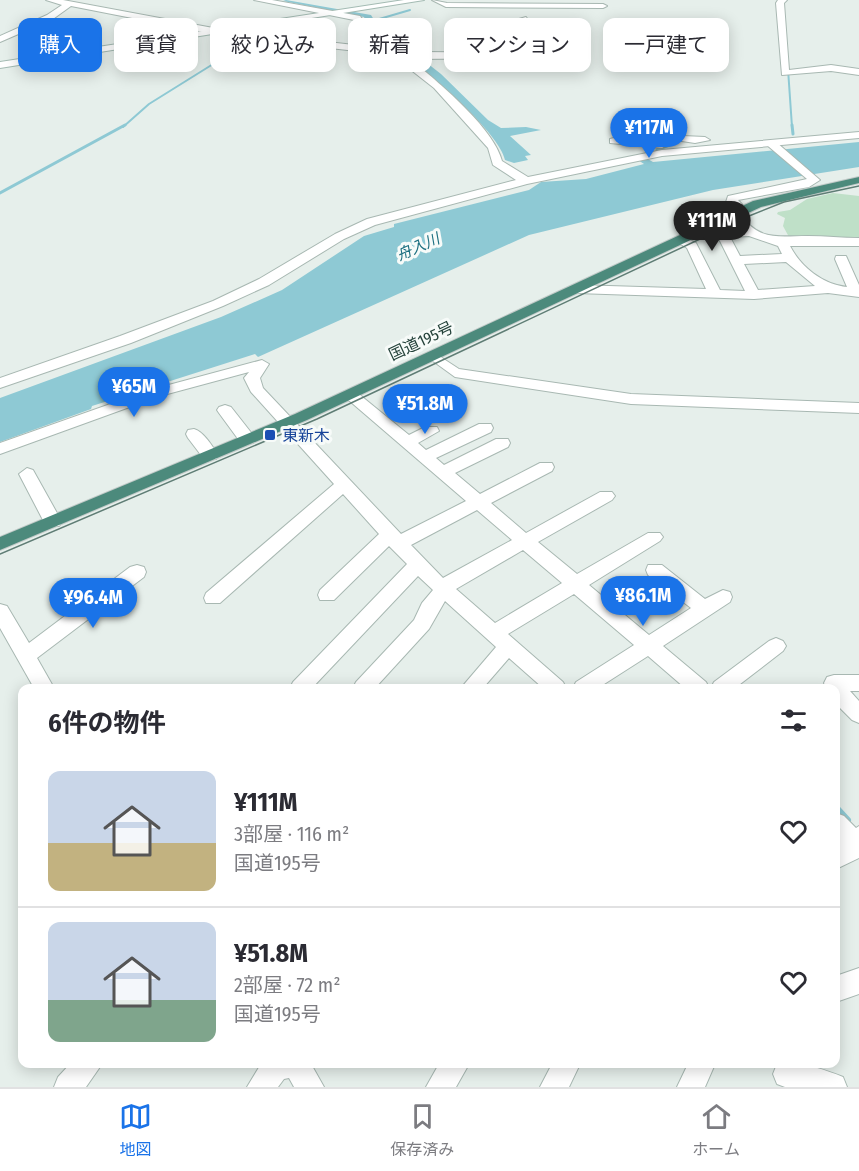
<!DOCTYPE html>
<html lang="ja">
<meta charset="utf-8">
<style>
body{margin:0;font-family:"Fira Sans Condensed","Noto Sans JP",sans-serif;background:#f2f2f3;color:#2b2b33;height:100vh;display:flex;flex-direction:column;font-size:22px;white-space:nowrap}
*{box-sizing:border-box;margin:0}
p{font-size:20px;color:#7c7c81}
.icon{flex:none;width:33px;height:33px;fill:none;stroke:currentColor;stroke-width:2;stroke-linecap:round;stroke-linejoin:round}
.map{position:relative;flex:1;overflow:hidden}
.details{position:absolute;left:18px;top:684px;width:822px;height:384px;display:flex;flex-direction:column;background:#fff;border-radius:12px;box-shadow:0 3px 15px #0003}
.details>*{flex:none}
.top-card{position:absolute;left:18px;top:18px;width:824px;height:54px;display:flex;gap:12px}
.price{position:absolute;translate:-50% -51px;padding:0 14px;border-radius:21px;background:#1a73e8;color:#fff;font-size:20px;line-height:39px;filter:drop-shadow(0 2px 3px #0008)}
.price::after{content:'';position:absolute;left:50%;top:36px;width:18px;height:14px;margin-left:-9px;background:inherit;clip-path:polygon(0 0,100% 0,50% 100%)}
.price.active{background:#222;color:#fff}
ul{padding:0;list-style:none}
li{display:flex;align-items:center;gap:18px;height:150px;padding:0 30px}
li+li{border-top:2px solid #e1e1e2}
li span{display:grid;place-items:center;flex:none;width:168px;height:120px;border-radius:12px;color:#555}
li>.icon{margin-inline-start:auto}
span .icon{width:72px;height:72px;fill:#fffc;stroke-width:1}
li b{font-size:26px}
h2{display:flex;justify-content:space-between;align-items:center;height:72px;padding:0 30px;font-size:26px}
.pill{padding:0 21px;border-radius:12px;background:#fff;box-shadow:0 3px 15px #0003;font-size:21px;line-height:54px}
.pill.active{background:#1a73e8;color:#fff}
.dock{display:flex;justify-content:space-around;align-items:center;height:84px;border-top:2px solid #e1e1e2;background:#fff;font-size:16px;color:#7c7c81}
.dock a{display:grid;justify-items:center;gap:3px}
.dock .active{color:#1a73e8}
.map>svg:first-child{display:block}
</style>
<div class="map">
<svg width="859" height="1087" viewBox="0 0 859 1087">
<rect width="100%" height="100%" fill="#e6efeb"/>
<!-- green -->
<path fill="#bfe0c8" d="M 833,193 L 859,196 L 859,240 L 789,237 L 783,226 L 785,218 L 777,214 L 778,212 L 790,210 L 807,199 Z"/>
<!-- water -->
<path fill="#8ec9d4" d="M 286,0 L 371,15 L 386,39 L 409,49 L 441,74 L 488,120 L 501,128 L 526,127 L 541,130 L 510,136 L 531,155 L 525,156 L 528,160 L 514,163 L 505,160 C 500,133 427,72 403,53 C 384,38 375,45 364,17 L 283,1 Z
M 859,142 L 859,167 L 713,190 L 529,235 L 258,357 L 255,354 L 92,406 L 91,409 L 0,442 L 0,398 L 221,317 L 282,290 L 364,236 L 394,227 L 394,224 L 529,190 L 541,182 L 586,179 L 644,164 L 638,160 L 646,158 L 653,162 Z"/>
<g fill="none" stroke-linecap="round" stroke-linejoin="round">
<!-- stream-far2 -->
<path stroke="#8ec9d4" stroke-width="2" d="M 369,22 L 410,10
M 788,69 L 792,127
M 123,127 L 149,104 L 234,51"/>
<!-- stream-far1 -->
<path stroke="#8ec9d4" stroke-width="3" d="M 792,125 L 793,134
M 657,150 L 674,143
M 0,193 L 125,125"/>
<!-- stream -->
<path stroke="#8ec9d4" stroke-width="6" d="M 836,807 L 848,820"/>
<defs>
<path id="minor" d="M 46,0 L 63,0 L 224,30 L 380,48 L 371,44 L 354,20 L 254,0 L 272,0 L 360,16 L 377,40 L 394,47 L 404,55 L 419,52 L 540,53 L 519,19 L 526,17 L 551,56 L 549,58 L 410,59 C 437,81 494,128 502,161 L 528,177 L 662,150 L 859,132 L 859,138 L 662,156 L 527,184 L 375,225 L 344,239 L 269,285 L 223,306 L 131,343 L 0,388 L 0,378 L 120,336 L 213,301 L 259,279 L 335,234 L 367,219 L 516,180 L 493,165 L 488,148 L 434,88 L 392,55 L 224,36 L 71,6 L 53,19 L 0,42 L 0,36 L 47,15 L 62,5 Z
M 432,0 L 447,3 L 603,4 L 607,6 L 603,8 L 446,7 Z
M 778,0 L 787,0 L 784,3 L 789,70 L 831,65 L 859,69 L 859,75 L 831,71 L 782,75 L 776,3 Z
M 657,114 L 668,119 L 683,136 L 705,137 L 710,140 L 695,143 L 675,140 L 652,117 Z
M 614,138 L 662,142 L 667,145 L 662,148 L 610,143 L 610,139 Z
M 735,210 L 739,211 C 757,242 778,236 808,236 C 825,236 842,238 859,238 L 859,246 L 790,246 C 801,267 822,284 847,287 L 835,259 L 836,256 L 846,256 L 859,285 L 859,297 L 828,293 L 754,299 L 576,293 L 569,289 L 576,285 L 706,289 L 687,248 L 674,240 L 680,236 L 696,243 L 720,290 L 745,291 L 718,237 L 722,231 L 738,229 L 729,214 ZM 749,236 L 778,246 L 782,254 L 740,256 L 730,237 ZM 786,262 L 815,286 L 758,290 L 744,264 Z
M 433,352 L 459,369 L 631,394 L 859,403 L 859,413 L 631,404 L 455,377 L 426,356 Z
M 262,360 L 269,364 L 260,378 L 263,388 L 401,534 L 466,501 L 345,397 L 342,394 L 345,391 L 355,391 L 409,435 L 425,427 L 437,427 L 439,431 L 418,443 L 426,450 L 479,424 L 491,424 L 493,428 L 491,432 L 436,458 L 444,465 L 496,439 L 508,439 L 510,443 L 508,447 L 455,473 L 480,494 L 540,463 L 552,463 L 554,467 L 552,471 L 491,503 L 526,533 L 600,492 L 612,492 L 615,496 L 612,500 L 538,542 L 577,574 L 648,533 L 660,533 L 663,537 L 660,541 L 589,585 L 649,635 L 691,608 L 648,575 L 646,570 L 648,565 L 662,565 L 705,599 L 723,590 L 730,592 L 732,597 L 730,602 L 663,646 L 706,682 L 709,688 L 685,688 L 648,656 L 598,688 L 573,688 L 576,682 L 634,645 L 574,594 L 508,634 L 563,682 L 566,688 L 543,688 L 509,658 L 483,688 L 461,688 L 496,647 L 445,601 L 429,629 L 375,688 L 353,688 L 356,682 L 414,620 L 422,603 L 433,590 L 418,576 L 312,688 L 290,688 L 293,682 L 407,564 L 389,546 L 334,600 L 320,600 L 318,595 L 320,590 L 379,534 L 343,494 L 220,603 L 206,603 L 204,598 L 206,593 L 334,484 L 251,392 L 244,378 L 249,372 L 160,396 L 0,454 L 0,443 L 150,390 ZM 477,510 L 512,540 L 443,578 L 411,545 ZM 523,550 L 562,583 L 495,623 L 456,589 Z
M 225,405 L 231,407 L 253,435 L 255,439 L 253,443 L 241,443 L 219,413 L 217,410 L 219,407 Z
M 194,429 C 204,432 212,446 218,455 L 216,459 L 204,459 L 188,438 L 186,434 L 188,430 Z
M 27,468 L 33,470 L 62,522 L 59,526 L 47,526 L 44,522 L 19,474 Z
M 137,565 L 144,567 L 146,572 L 144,577 L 37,658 L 54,688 L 34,688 L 0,628 L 0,604 L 7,606 L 29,643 L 130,567 Z
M 776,638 L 783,641 L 786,646 L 783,651 L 735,688 L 711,688 L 714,682 L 769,641 Z
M 834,675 L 859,675 L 859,691 L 850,691 L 859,701 L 859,723 L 852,720 L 836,704 L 836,688 L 826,688 L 824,683 L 827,677 Z
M 836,813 L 844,816 L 856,828 L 859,826 L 859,858 L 836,869 L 836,846 L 840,844 L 836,838 Z
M 859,968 L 859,994 L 836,1002 L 836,976 Z
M 70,1064 L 102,1064 L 86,1087 L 54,1087 L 58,1077 Z
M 261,1064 L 311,1064 L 324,1087 L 294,1087 L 289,1078 L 284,1079 L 278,1087 L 247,1087 Z
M 439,1064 L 469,1064 L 456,1087 L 426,1087 Z
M 552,1064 L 580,1064 L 569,1087 L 540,1087 Z
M 688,1064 L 715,1064 L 705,1087 L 677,1087 Z
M 777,1064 C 799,1061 823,1069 843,1077 L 847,1087 L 785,1087 L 777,1084 L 773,1074 Z"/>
<path id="tertiary" d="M 768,142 L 776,142 L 820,180 L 809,187 L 738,200 L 748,211 L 738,214 L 726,202 L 728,196 L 807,179 L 768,146 Z"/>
<path id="secondary" d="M 404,0 L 424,0 L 0,68 L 0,62 Z"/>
<path id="trunk" d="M 859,177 L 859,183 L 761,207 L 307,420 L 0,550 L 0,537 L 295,414 L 753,201 Z"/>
</defs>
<!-- minor casing -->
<use href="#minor" stroke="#a8b8b2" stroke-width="2"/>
<!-- tertiary casing -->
<use href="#tertiary" stroke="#a8b8b2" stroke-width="2"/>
<!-- secondary casing -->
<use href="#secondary" stroke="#a4bbb3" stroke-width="2"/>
<!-- trunk casing -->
<use href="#trunk" stroke="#c2cac8" stroke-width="2"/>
<!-- minor -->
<use href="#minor" fill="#fff" fill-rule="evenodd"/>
<!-- tertiary -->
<use href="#tertiary" fill="#fff" fill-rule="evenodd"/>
<!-- secondary -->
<use href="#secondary" fill="#fff" fill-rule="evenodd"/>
<!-- trunk -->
<use href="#trunk" fill="#4c8a7c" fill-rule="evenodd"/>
<!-- tram -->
<path stroke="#5f7d75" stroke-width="1.5" d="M 0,554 L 317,419 L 749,216 L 784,202 L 859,186"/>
</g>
<!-- markers -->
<rect fill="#1a4fb4" stroke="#f7fbf9" stroke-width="2" x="264" y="429" width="12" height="12" rx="3"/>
<g text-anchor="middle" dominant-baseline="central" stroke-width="6" stroke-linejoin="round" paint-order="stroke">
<!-- far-water labels -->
<g font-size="15" font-style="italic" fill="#1c6f80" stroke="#f7fbf9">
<text transform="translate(418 247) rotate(-24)">舟入川</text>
</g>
<!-- street labels -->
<g font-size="16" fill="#24423a" stroke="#f7fbf9">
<text transform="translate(421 341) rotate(-25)">国道195号</text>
</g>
<!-- transit labels -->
<g font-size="16" fill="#164399" stroke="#f7fbf9" text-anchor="start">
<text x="282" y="435">東新木</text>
</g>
</g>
</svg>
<b class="price" style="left:649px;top:159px">¥117M</b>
<b class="price active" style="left:712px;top:252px">¥111M</b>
<b class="price" style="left:134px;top:418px">¥65M</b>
<b class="price" style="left:425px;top:435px">¥51.8M</b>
<b class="price" style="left:643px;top:627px">¥86.1M</b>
<b class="price" style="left:93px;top:629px">¥96.4M</b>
<div class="top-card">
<a class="pill active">購入</a>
<a class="pill">賃貸</a>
<a class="pill">絞り込み</a>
<a class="pill">新着</a>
<a class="pill">マンション</a>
<a class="pill">一戸建て</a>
</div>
<section class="details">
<h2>6件の物件<svg class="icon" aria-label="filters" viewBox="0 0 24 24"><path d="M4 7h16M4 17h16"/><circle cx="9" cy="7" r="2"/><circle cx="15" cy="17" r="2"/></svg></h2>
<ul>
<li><span style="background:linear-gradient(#c9d6e8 60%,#c2b280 0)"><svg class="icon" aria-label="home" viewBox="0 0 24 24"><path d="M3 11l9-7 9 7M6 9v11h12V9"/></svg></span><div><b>¥111M</b><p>3部屋 · 116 m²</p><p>国道195号</p></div><svg class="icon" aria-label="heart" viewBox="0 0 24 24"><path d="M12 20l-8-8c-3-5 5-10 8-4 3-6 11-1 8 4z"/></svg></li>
<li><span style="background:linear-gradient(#c9d6e8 65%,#7fa58c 0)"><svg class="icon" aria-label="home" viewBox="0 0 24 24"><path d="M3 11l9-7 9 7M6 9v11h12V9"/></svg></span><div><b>¥51.8M</b><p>2部屋 · 72 m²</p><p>国道195号</p></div><svg class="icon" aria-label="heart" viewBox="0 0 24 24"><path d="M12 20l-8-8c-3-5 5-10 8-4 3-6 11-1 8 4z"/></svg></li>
</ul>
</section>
</div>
<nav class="dock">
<a class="active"><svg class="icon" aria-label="map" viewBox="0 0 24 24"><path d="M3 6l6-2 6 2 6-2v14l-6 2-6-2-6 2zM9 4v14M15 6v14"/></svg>地図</a>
<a><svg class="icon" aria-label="saved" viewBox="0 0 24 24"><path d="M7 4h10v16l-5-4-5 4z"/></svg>保存済み</a>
<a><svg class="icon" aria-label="home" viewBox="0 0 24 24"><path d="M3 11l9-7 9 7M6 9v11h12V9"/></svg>ホーム</a>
</nav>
